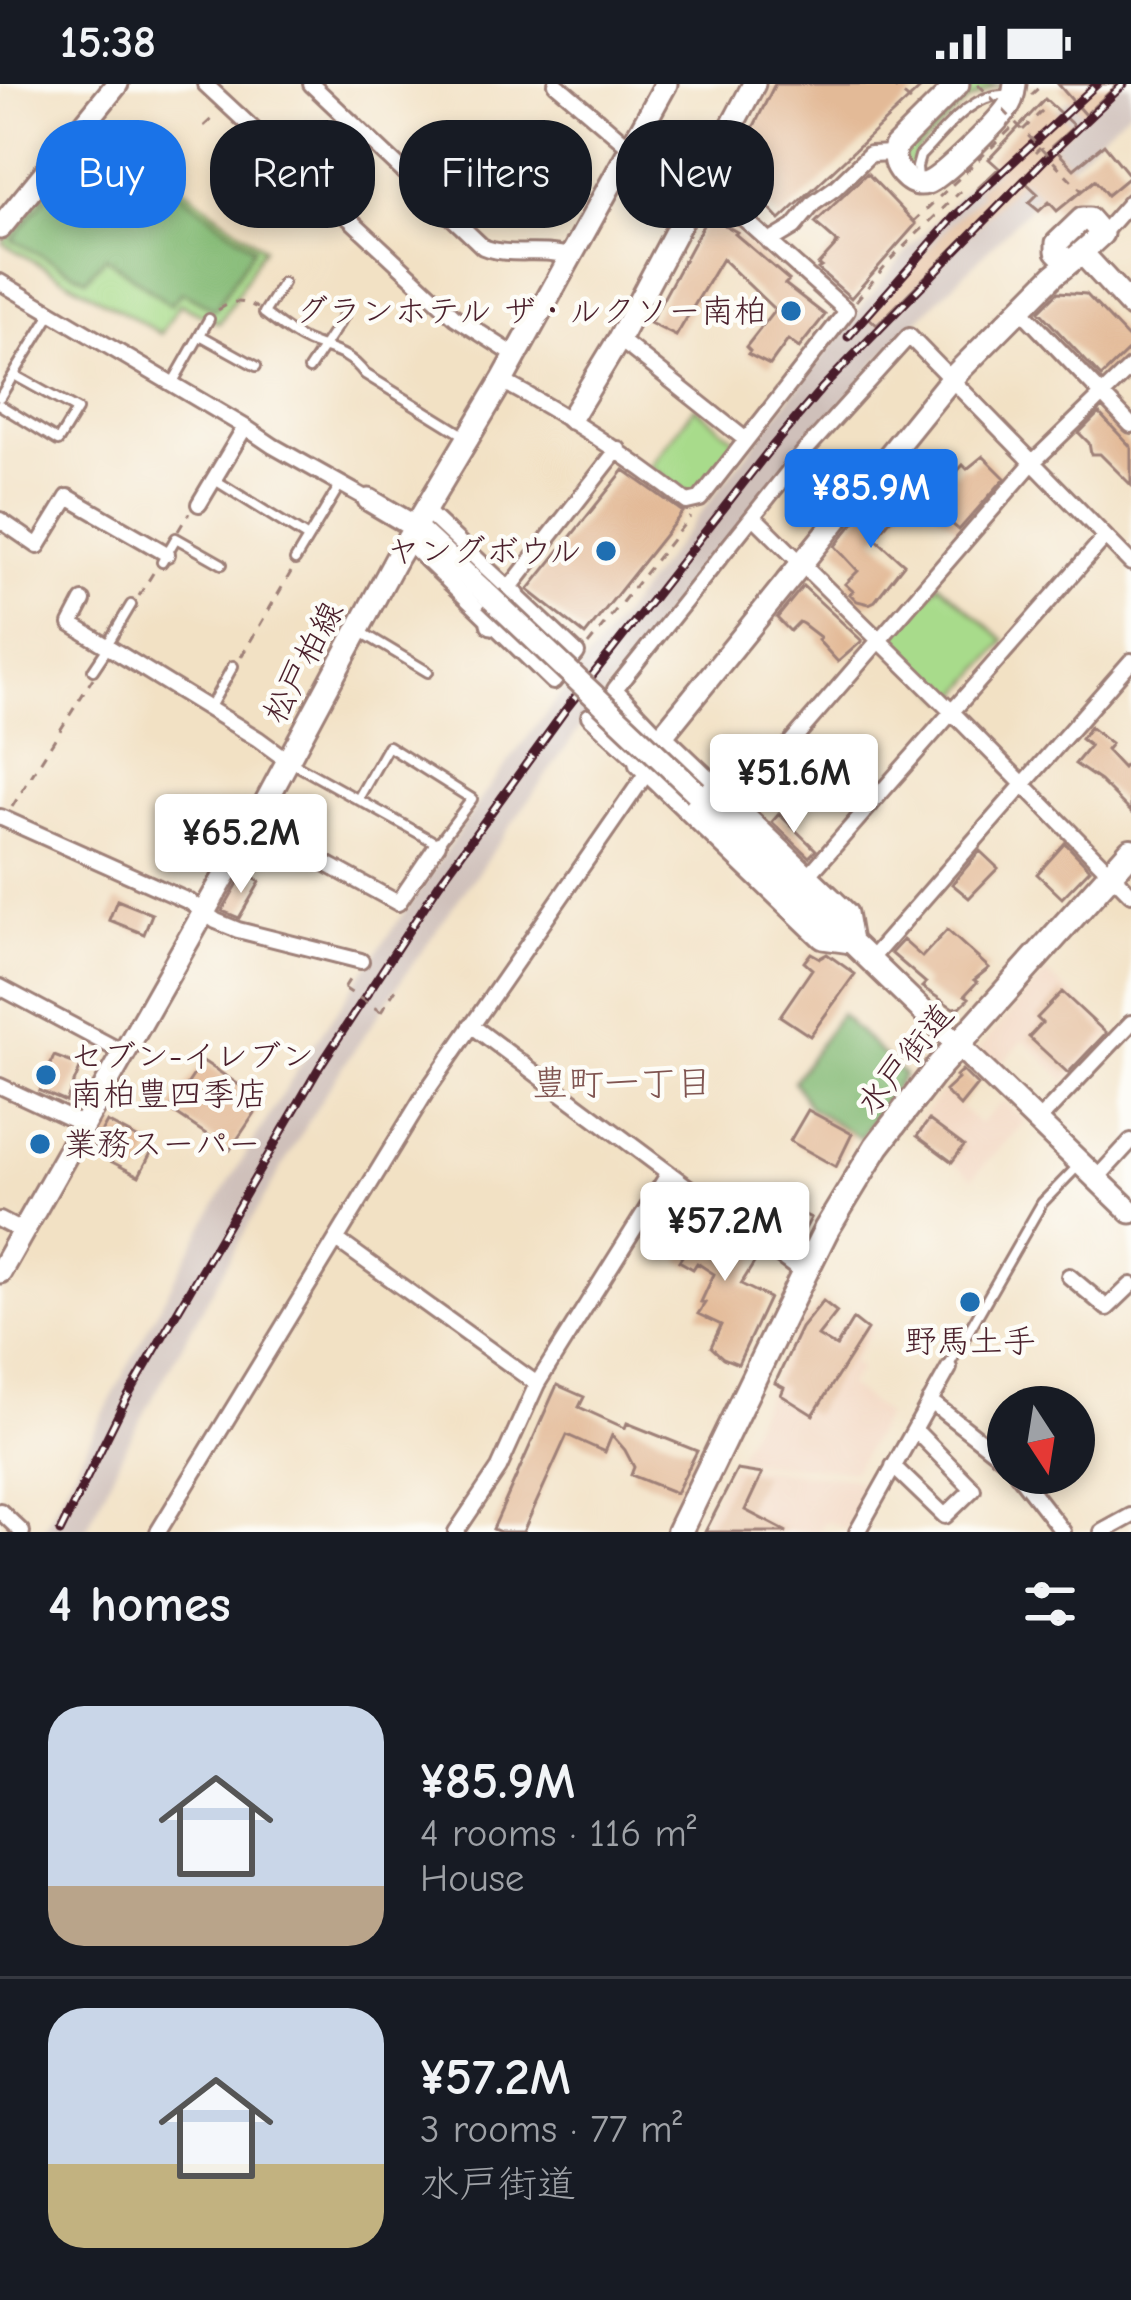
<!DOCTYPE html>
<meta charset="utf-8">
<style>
body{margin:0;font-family:"Comic Neue","Klee One",sans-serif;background:#242831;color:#f1f3f6;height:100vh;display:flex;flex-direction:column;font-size:45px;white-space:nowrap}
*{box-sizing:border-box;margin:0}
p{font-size:39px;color:#9ea1a6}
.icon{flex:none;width:66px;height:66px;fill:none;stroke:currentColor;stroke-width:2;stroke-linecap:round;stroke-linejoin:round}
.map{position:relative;height:1448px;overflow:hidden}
.panel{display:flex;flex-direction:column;background:#171b24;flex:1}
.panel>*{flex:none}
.guide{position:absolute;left:36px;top:36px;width:1059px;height:108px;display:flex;gap:24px}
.needle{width:78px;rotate:168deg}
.fabs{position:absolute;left:987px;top:1302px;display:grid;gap:24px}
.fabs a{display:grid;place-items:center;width:108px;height:108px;border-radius:50%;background:#171b24;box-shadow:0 6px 18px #0003;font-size:60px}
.price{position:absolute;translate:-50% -102px;padding:0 27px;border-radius:12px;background:#fff;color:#222;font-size:39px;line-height:78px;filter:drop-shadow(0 3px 6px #0008)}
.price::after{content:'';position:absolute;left:50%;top:72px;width:36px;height:27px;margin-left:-18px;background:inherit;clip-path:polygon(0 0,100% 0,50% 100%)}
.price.selected{background:#1a73e8;color:#fff}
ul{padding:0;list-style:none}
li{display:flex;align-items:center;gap:36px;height:300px;padding:0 48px}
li+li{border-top:3px solid #363941}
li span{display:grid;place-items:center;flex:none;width:336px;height:240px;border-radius:36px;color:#555}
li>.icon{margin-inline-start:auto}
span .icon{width:144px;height:144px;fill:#fffc;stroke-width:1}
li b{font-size:51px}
h2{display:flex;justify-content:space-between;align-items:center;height:144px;padding:0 48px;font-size:51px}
.tag{padding:0 42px;border-radius:48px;background:#171b24;box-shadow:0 6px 18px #0003;font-size:42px;line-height:108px}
.tag.selected{background:#1a73e8;color:#fff}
.status{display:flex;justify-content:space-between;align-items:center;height:84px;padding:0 60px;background:#171b24;direction:ltr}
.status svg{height:33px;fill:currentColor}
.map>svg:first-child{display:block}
</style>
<div class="status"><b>15:38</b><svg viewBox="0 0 49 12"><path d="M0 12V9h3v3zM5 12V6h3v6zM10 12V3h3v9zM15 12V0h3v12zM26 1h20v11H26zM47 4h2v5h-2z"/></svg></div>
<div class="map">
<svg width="1131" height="1448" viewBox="0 0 1131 1448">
<rect width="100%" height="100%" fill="#fdfcf7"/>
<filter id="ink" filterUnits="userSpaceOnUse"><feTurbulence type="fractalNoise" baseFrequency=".00833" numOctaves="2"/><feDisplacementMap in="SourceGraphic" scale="24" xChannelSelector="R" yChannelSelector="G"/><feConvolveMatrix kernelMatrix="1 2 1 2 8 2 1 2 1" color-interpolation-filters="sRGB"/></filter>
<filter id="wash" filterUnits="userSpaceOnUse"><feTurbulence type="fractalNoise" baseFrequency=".004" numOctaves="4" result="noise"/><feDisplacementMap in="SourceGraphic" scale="48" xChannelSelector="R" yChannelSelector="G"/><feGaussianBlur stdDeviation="2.7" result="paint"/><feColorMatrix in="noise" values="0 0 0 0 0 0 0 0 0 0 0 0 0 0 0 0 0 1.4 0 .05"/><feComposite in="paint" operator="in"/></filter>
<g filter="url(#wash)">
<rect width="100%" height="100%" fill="#f2e1c4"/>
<!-- built -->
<path fill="#f2d4be" d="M 1046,888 L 1113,949 L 1066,997 L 1024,956 L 997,984 L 978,966 Z
M 943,1006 L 979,1040 L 1003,1017 L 1026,1037 L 972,1094 L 911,1047 Z
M 804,1228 L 835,1247 L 849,1229 L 873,1245 L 852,1278 L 860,1285 L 847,1301 L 886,1331 L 854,1387 L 736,1376 Z
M 731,1382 L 852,1394 L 872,1405 L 847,1445 L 825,1437 L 818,1448 L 698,1448 Z"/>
<!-- industrial -->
<path fill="#cfc0ba" d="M 1087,0 L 1131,0 L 1131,24 L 1099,53 L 874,281 L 594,624 L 407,888 L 326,1008 L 250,1138 L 123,1368 L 85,1448 L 42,1448 L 151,1238 L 221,1111 L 304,975 L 490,702 L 814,282 L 908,166 L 967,103 Z"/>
<!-- green -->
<path fill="#a8db8b" stroke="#797d5b" stroke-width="3" d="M 969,0 L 1009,2 L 994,3 L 968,17 L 919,65 L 913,77 L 914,90 L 904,81 L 904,68 Z
M 99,41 L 263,164 C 248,189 236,216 219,239 L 180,220 L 161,250 L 3,159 Z
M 695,323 L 735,355 L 736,361 L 696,412 L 689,413 L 650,382 Z
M 939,499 L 1005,557 L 955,616 L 948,616 L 892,561 L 891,552 Z"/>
<!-- forest -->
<path fill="#86bb77" stroke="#686d51" stroke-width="3" d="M 98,48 L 254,164 L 215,226 L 182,208 L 170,221 L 106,173 L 86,195 L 12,156 Z
M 840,930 L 904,991 L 860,1054 L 809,1023 L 794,997 Z"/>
<g id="blocks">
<!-- building -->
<path fill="#e3ba97" d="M 775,0 L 925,0 L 780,136 L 748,102 L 742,106 L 729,92 Z
M 1058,0 L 1118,0 L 1085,31 Z
M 1045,15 L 1074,42 L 1052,62 L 1074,85 L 1104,60 L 1130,92 L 1107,111 L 1095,96 L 1057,127 L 1049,118 L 1039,127 L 1029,119 L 1038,110 L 1022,95 L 877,241 L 868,233 L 957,134 L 982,110 L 977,105 L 999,84 L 989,75 Z
M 867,89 L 916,140 L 851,214 L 818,185 L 821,183 L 818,181 L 838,159 L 815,139 Z
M 708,132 L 737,148 L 735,150 L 789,196 L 785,200 L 825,231 L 799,264 L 788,256 L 770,281 L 748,270 L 750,267 L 746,263 L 775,226 L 722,175 L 676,252 L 650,239 Z
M 1058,208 L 1086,210 L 1131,257 L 1131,264 L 1101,293 L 1039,227 Z
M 1099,329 L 1131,363 L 1131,401 L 1100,370 L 1091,370 L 1089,359 L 1079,349 Z
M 983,372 L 1005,394 L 959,446 L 933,424 L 955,399 L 953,392 L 963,381 L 967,385 Z
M 624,386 L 683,428 L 585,551 L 528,506 Z
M 886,407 L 904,420 L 875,454 L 904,480 L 875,517 L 869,520 L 857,517 L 850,510 L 853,507 L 845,500 L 858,487 L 835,462 L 870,419 L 873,422 Z
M 803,502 L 862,557 L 838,578 L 818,556 L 820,553 L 803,540 L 799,538 L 790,547 L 777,534 Z
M 1090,643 L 1111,660 L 1106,666 L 1123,684 L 1131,675 L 1131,728 L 1100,697 L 1075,680 L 1090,662 L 1081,655 Z
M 779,730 L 816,766 L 809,773 L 772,738 Z
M 1065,759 L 1090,785 L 1062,814 L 1037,790 Z
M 980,767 L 998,784 L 969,814 L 952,800 Z
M 247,790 L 260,798 L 239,834 L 222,827 L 242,792 Z
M 117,816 L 152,830 L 144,850 L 109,836 Z
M 947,846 L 989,884 L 974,896 L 977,898 L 965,911 L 969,914 L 960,923 L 953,924 L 922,903 L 926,899 L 891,869 L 903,856 L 922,873 Z
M 811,869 L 820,874 L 827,870 L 855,890 L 810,952 L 780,932 L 812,885 L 804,878 Z
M 1062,908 L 1106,949 L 1068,989 L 1029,953 L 1042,939 L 1037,934 Z
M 54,972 L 81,982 L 66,1018 L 40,1007 Z
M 203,977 L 263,1017 L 230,1066 L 170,1026 Z
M 962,986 L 977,1001 L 960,1022 L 945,1007 L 958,995 L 956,992 Z
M 808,1026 L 852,1050 L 836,1083 L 790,1057 Z
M 929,1036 L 964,1062 L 952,1078 L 917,1052 Z
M 107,1038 L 154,1063 L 139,1092 L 91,1067 Z
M 689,1119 L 759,1171 L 741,1200 L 769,1214 L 738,1280 L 723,1274 L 711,1263 L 721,1241 L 698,1230 L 705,1219 L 701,1218 L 714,1190 L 697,1179 L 693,1185 L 679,1177 L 700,1145 L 681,1132 Z
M 782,1120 L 811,1134 L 793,1167 L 768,1149 Z
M 823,1217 L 837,1228 L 818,1252 L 836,1263 L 853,1235 L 867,1246 L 813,1331 L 781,1311 L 784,1304 L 775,1299 L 801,1244 Z
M 557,1301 L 584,1313 L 579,1323 L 625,1344 L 627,1339 L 697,1367 L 676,1409 L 631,1391 L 634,1383 L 625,1366 L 612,1351 L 605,1368 L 567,1351 L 523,1448 L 500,1448 L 493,1445 Z
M 737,1386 L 762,1390 L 745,1426 L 787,1448 L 705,1448 Z"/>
</g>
</g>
<g filter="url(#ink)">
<use href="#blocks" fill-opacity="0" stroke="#9e8078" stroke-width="3"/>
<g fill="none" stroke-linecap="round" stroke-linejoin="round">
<defs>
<path id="lane" d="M 918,94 L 917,83 L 920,72 C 944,48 971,8 1008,11
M 283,199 L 264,229 C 277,239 291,250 306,257 C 330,267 348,267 365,290 L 467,353
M 200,251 L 256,282
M 309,285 L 344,232
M 173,298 L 209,235
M 0,313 L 51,230
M 0,321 L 58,357 L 77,326 L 14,291
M 215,396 L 308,454
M 295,476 L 340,401
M 162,478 L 176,454 L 222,480
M 358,546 L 428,588
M 107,561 L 131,521
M 93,586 L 107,565
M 210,623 L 233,582
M 289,677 L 438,760 L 472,715 L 388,662 L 358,715
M 948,1283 L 1042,1119 L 1080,1080"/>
<path id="street" d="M 205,0 L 455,233 L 516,272
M 311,0 L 483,163 C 511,174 542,163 571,173
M 556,0 L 631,64
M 1102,150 L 1131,117
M 769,158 L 794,143 L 814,119 L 835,104 L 870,70 L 894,69
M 0,198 L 245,343 L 273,362 L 369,416
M 1020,225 L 1131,341
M 619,255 L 746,356
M 502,297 C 569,333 627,371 687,418 L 700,415 L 847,227 L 703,98
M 199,420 L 245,343
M 753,432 L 952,628 L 1131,810
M 0,436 L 38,462 L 68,413 L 167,470
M 407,457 L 553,598 L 577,569 L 425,426
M 508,506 L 618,365
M 83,517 L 71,540 L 258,655 L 288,677
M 589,632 L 640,679
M 661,653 L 615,605 L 804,368 L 909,252 L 1131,479
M 735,723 L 1033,378 L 1131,283
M 0,733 L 190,818 L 216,837 L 238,846 L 361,877
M 254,740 L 398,819 L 438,760
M 808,792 L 1105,453
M 870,876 L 1131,577
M 0,903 L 124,969
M 471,941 L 804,1190
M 0,1002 L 84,1041
M 1037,1038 L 1131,939
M 1097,1094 L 1131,1057
M 0,1136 L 23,1148
M 337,1156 L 537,1300
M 1069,1192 L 1107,1224 L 1131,1201
M 930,1317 L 1008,1378
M 893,1382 L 945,1432 L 973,1405 L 915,1346
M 1017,1389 L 1063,1448
M 0,1427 L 22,1448
M 158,1448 L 426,1008 L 648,687
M 456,1448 L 499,1384 L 537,1300 L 669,1089
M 857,1448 L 949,1284
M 1102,1448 L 1131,1432"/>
<path id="secondary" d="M 958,0 L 895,63 C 893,75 894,81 902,90 C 909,98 917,102 927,99 C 942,94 994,41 1005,27 C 1012,19 1014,10 1015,0
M 0,144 L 117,0
M 1082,169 L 1131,222
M 571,334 L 619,255 L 754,0
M 369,416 L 415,443 L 491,514
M 492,539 L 514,512
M 661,653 L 846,829 L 851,858 L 823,854 L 640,679 L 951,295 L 1054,191 C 1071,178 1086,165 1102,150 L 1089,135 L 1082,135 L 1057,159 L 1057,167 L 1069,179
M 696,708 L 1131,1128
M 0,1188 L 254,740 L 397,473 L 502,297 L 666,0"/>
<path id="highway" d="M 679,1448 L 804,1190 L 826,1146 L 877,1062 L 939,982 L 1131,767"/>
</defs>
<!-- lane casing -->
<use href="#lane" stroke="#9e8078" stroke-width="14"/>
<!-- street casing -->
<use href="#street" stroke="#9e8078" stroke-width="20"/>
<!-- secondary casing -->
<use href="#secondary" stroke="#9e8078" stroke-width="27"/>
<!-- highway casing -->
<use href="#highway" stroke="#9e8078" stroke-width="30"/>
<!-- path -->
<path stroke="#9e8078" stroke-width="3" stroke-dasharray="9 9" stroke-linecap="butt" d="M 890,0 L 912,18
M 1031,11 L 1043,0
M 204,42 L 217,30
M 1023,46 L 1050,19
M 1035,69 L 1040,64
M 856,217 L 890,176 L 961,107
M 218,226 C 235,215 240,216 258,224
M 178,447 L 189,429
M 139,512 L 156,484
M 588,561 L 690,433
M 241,573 L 291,488
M 12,723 L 93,594
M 344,904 L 353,890
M 381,928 L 396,905"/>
<!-- lane -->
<use href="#lane" stroke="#fff" stroke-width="8"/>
<!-- street -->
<use href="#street" stroke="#fff" stroke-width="14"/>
<!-- secondary -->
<use href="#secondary" stroke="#fff" stroke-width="21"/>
<!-- highway -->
<use href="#highway" stroke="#fff" stroke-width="24"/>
<defs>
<path id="rail" d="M 848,253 L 955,132 L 1097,0
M 60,1448 L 124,1319 L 320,982 L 439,800 L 566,625 L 770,365 L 822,304 L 1051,69 L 1124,0"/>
</defs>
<!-- rail casing -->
<use href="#rail" stroke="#4a1f2b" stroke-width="9"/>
<!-- rail -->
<use href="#rail" stroke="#fdfcf7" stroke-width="4.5" stroke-dasharray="14" stroke-linecap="butt"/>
<defs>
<path id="secondary-bridge" d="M 491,514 L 696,708"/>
</defs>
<!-- secondary-bridge casing -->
<use href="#secondary-bridge" stroke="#9e8078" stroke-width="27" stroke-linecap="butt"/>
<!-- path-bridge -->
<path stroke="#9e8078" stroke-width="3" stroke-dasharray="9 9" stroke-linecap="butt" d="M 978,0 L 1082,107
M 913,138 L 1016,40
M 344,904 L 381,928"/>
<!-- secondary-bridge -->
<use href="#secondary-bridge" stroke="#fff" stroke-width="21"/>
</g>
</g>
<!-- markers -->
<g fill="#1f6fb2" stroke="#fdfcf7" stroke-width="4.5">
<circle cx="791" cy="227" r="12"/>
<circle cx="606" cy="467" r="12"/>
<circle cx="46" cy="991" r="12"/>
<circle cx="40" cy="1060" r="12"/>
<circle cx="970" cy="1218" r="12"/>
</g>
<g text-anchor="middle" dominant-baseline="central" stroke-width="9" stroke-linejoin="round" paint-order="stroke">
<!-- poi labels -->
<g font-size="33" fill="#4a1f2b" stroke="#fdfcf7" text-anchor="end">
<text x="767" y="227">グランホテル ザ・ルクソー南柏</text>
<text x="582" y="467">ヤングボウル</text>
<text x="70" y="972" text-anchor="start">セブン-イレブン<tspan x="70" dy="38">南柏豊四季店</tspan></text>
<text x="64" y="1060" text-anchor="start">業務スーパー</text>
<text x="970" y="1257" text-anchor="middle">野馬土手</text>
</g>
<!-- street labels -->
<g font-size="33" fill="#4a1f2b" stroke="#fdfcf7">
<text transform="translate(303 578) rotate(-62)">松戸柏線</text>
<text transform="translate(905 975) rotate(-51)">水戸街道</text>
</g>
<!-- neighbourhood labels -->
<g font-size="36" fill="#805551" stroke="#fdfcf7">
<text x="622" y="999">豊町一丁目</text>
</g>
</g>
</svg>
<div class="fabs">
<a><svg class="needle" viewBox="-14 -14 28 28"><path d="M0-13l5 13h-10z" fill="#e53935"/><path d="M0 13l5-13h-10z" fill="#9ea1a6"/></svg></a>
</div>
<b class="price selected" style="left:871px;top:467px">¥85.9M</b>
<b class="price" style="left:794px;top:752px">¥51.6M</b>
<b class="price" style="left:241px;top:812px">¥65.2M</b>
<b class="price" style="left:725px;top:1200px">¥57.2M</b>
<div class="guide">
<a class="tag selected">Buy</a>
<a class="tag">Rent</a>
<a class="tag">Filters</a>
<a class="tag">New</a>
</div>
</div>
<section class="panel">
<h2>4 homes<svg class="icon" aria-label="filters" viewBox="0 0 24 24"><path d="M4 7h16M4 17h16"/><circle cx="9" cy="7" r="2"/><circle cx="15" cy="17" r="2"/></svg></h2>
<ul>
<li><span style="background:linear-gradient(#c9d6e8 75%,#b9a48a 0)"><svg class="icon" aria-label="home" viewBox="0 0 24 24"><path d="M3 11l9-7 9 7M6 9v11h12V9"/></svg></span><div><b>¥85.9M</b><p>4 rooms · 116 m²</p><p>House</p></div></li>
<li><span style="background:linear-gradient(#c9d6e8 65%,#c2b280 0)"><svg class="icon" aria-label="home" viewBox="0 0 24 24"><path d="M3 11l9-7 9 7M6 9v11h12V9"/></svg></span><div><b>¥57.2M</b><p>3 rooms · 77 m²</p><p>水戸街道</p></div></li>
</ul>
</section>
